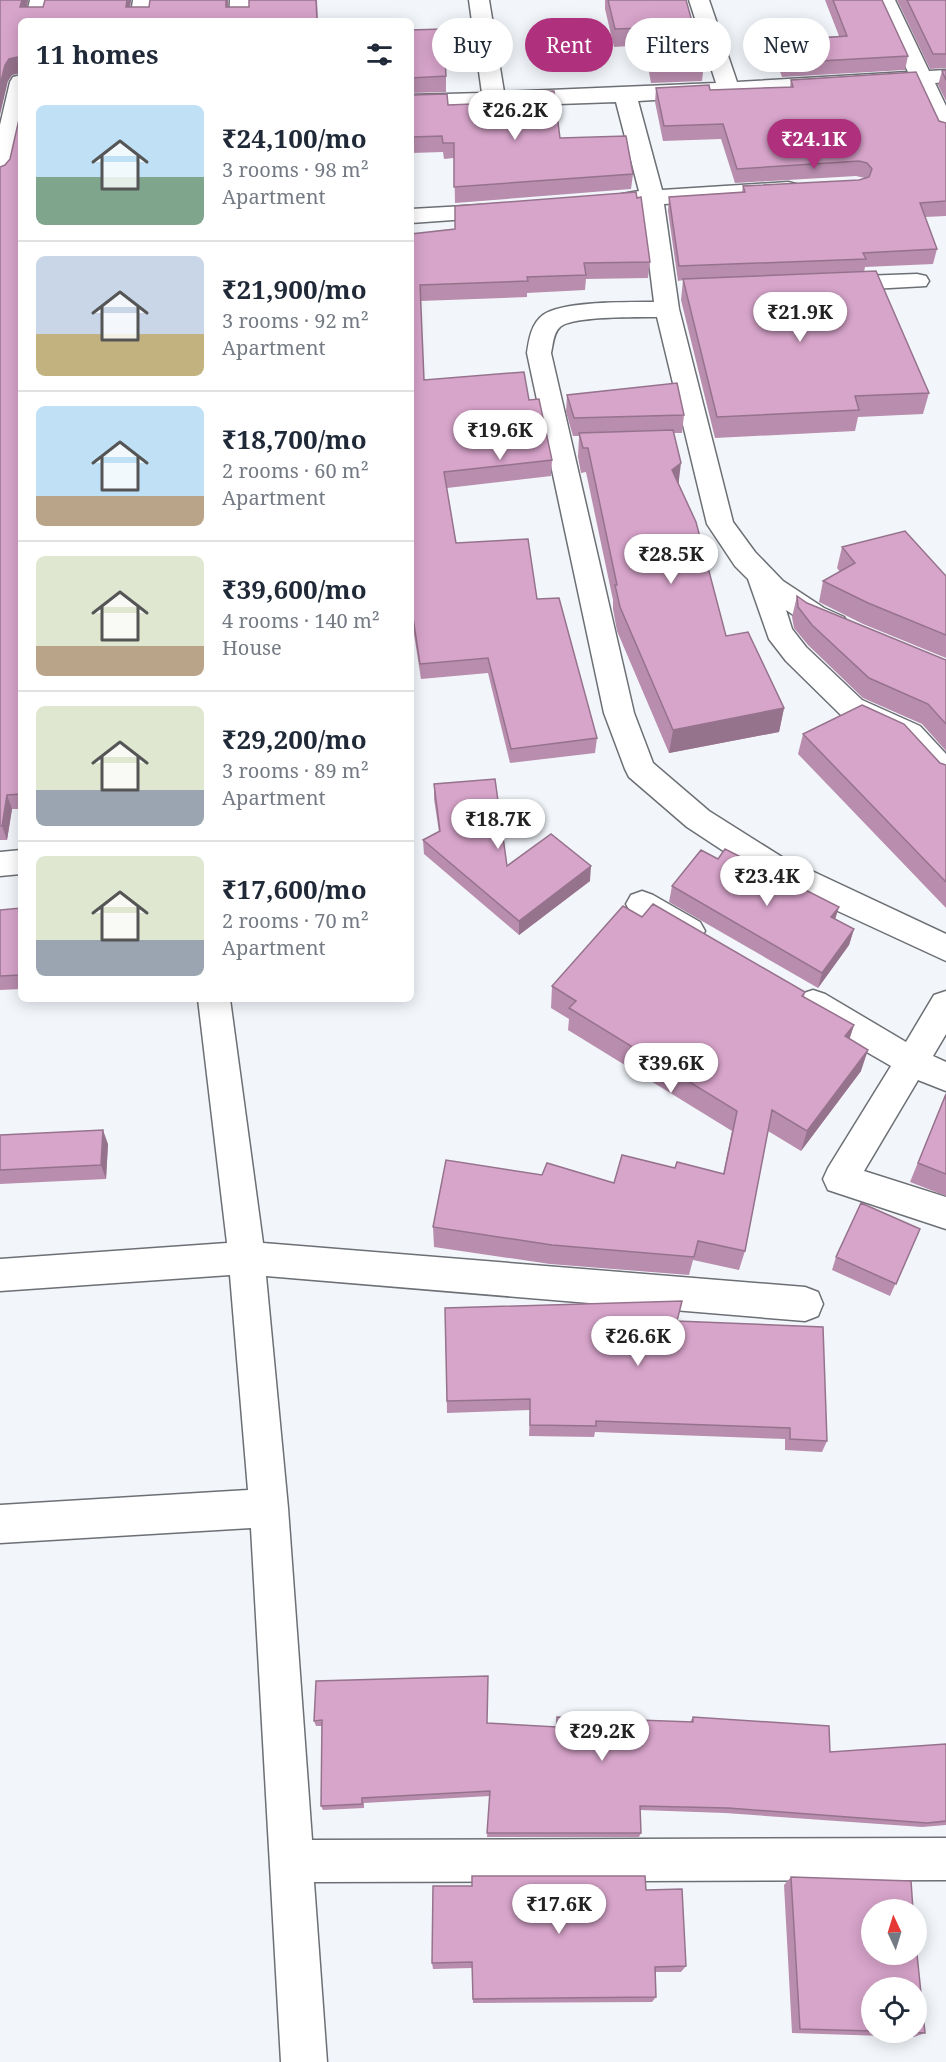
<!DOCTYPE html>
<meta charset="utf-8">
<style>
body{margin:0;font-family:"Noto Serif",serif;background:#f6f6f7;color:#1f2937;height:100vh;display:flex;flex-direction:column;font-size:22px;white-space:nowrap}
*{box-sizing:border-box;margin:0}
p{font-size:20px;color:#747a83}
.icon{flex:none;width:33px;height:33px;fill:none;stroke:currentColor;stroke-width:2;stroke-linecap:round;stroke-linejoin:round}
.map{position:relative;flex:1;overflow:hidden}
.drawer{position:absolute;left:18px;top:18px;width:396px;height:984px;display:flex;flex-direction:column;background:#fff;border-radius:9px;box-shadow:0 3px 15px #0003}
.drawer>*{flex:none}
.banner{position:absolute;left:432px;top:18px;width:423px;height:54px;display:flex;gap:12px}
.needle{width:39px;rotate:356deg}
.controls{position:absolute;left:861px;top:1899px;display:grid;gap:12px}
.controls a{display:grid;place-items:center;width:66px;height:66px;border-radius:50%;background:#fff;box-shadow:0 3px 15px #0003;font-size:30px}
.price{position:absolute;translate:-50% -51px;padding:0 14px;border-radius:21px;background:#fff;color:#222;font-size:20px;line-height:39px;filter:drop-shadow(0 2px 3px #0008)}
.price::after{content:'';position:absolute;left:50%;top:36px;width:18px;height:14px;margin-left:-9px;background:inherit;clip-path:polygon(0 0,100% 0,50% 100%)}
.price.current{background:#af307d;color:#fff}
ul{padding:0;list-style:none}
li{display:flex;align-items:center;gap:18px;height:150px;padding:0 18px}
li+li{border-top:2px solid #e0e1e3}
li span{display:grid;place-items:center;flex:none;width:168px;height:120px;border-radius:9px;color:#555}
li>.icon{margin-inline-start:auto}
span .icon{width:72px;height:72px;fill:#fffc;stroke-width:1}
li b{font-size:26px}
h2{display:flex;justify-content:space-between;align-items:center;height:72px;padding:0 18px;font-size:26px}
.pill{padding:0 21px;border-radius:27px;background:#fff;box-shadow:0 3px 15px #0003;font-size:21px;line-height:54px}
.pill.current{background:#af307d;color:#fff}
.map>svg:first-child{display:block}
</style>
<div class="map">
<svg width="946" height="2062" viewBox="0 0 946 2062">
<rect width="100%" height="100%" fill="#f2f6fb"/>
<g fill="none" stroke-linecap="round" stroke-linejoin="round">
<defs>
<path id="minor" d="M 30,0 L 50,0 L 45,21 L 25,21 Z
M 133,0 L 153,0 L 150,21 L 130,21 Z
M 230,0 L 250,0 L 249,21 L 229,21 Z
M 469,0 L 489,0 L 504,92 L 716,83 L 689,0 L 709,0 L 737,82 L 908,72 L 875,0 L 895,0 L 929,71 L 946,70 L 946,82 L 935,83 L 946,106 L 946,136 L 938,134 L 935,129 L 914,84 L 638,101 L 662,190 L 788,182 L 796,184 L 799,189 L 796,194 L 788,196 L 664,204 L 679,309 L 733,522 L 755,552 L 783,581 L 824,608 L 844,617 L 848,624 L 844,631 C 823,637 803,621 786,610 L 792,629 L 806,647 L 862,700 L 920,726 L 946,754 L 946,784 L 935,781 L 900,742 L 842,716 L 786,661 L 769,639 L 748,579 L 735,566 L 707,524 L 657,317 C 639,317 571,316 560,327 C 553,333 553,345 551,353 L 634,713 L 653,763 L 709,811 L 782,857 L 946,934 L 946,961 L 760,875 L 687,827 L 629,777 L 625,769 L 604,713 L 527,353 C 529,340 531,324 543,315 C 562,301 629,302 654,302 L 642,205 L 622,204 L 618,199 L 622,194 L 639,191 L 616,102 L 411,109 L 411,95 L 482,93 Z
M 21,75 L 21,131 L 11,174 L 8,179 L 0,181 L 0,125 L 10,82 L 13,77 Z
M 501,204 L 509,206 L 513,211 L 509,216 L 411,223 L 411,209 Z
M 917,274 L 926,276 L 929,281 L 926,286 L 835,291 L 826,289 L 823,284 L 826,279 L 835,277 Z
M 21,850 L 21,874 L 0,876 L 0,852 Z
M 642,891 L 653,895 L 700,922 L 705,931 L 700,940 L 689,944 L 678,940 L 631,913 L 626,904 L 631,895 Z
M 813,990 L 825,994 L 906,1042 L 934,995 L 946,991 L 946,1034 L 933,1056 L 946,1062 L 946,1091 L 918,1080 L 864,1171 L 946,1197 L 946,1229 L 828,1190 L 823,1179 L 828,1168 L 891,1066 L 801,1014 L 797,1004 L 801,994 Z
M 198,999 L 230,999 L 263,1243 L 805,1287 L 818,1292 L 823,1304 L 818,1316 L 805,1321 L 266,1276 L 288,1508 L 312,1840 L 946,1838 L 946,1880 L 314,1882 L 327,2062 L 281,2062 L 251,1528 L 0,1543 L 0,1505 L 248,1490 L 230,1275 L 0,1291 L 0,1259 L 227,1243 Z"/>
</defs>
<!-- minor casing -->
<use href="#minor" stroke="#6c6f74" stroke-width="3"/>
<!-- minor -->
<use href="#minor" fill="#fff" fill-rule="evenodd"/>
</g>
<!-- wall -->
<path fill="#b98dae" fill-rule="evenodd" d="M 0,0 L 28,0 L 27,7 L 43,7 L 45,0 L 131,0 L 130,7 L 149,7 L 228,0 L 228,7 L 249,7 L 249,0 L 317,0 L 318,21 L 21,21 L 21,809 L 12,809 L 7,840 L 0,840 L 0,167 L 5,165 L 10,159 L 20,115 L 20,73 L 12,75 L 8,81 Z
M 605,0 L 686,0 L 704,64 L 702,81 L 651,83 L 644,45 L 614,47 L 605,9 Z
M 825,0 L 882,0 L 908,56 L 905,70 L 782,77 L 774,55 L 776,41 L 839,36 Z
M 897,0 L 946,0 L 946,68 L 930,69 Z
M 411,30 L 446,76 L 446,92 L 411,93 Z
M 946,70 L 946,101 L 938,85 L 942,71 Z
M 791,80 L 946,123 L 946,216 L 925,217 L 937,249 L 933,264 L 865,267 L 864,272 L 929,393 L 923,414 L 858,417 L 855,431 L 715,438 L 681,300 L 683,280 L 678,281 L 668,211 L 669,197 L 742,192 L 743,186 L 859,180 L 865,178 L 856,176 L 735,183 L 721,139 L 663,141 L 655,102 L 656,88 L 710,90 L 790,87 Z
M 519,92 L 560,138 L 633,174 L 631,189 L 455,203 L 454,158 L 444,159 L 443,152 L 411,153 L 411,95 L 448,105 L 519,102 Z
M 411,234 L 650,262 L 648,278 L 586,279 L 585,290 L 527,293 L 527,297 L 420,301 L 424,380 L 529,400 L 552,460 L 551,476 L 447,488 L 456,543 L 537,599 L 597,738 L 595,753 L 510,763 L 488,673 L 421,679 L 411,615 Z
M 567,395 L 684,415 L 682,433 L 673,433 L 679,484 L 726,636 L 784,708 L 779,732 L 669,753 L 617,631 L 613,609 L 613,600 L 586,472 L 581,473 L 578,457 L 579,436 L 573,436 L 566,412 Z
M 842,547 L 946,576 L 946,658 L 863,624 L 819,602 L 823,581 L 840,572 L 837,568 Z
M 797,596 L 807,603 L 946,660 L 946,751 L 922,724 L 863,698 L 808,645 L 794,628 L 792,617 Z
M 803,734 L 946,765 L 946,908 L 798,754 Z
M 434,784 L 507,866 L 590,881 L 519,935 L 424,854 L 423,840 L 439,832 L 434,799 Z
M 672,886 L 835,919 L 854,929 L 849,945 L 818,988 L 669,902 Z
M 21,908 L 21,989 L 0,990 L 0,910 Z
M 642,917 L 805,992 L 804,997 L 854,1025 L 849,1039 L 861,1071 L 801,1151 L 768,1131 L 745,1251 L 739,1270 L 693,1260 L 689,1275 L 550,1264 L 434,1247 L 433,1227 L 542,1175 L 614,1183 L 675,1168 L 723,1174 L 732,1131 L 568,1030 L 569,1019 L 551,1008 L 552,986 Z
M 946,1093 L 946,1196 L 910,1182 Z
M 0,1135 L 108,1144 L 106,1179 L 0,1184 Z
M 920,1229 L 890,1296 L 832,1270 L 836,1257 Z
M 445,1308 L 678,1321 L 827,1441 L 822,1452 L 785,1450 L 785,1439 L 595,1432 L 594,1437 L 529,1436 L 530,1410 L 447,1413 Z
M 557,1717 L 690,1722 L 693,1717 L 830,1752 L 946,1744 L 946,1825 L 922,1827 L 725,1813 L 640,1810 L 641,1833 L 639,1837 L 487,1837 L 490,1796 L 364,1803 L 364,1808 L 323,1810 L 321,1806 L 322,1726 L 316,1726 L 314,1721 L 487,1723 L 556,1727 Z
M 791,1877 L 925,2033 L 914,2037 L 792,2033 L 784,1885 ZM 872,1988 L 916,2032 L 872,2032 Z
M 646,1890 L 686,1966 L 681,1972 L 655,1972 L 656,1997 L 652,2002 L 473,2003 L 472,1968 L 433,1969 L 432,1963 Z"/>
<!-- shaded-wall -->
<path fill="#96738d" d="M 22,0 L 28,0 L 24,21 L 20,7 Z
M 127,0 L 131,0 L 128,21 L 126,7 Z
M 226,0 L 228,0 L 227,21 L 226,7 Z
M 17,57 L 20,73 L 12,75 L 8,81 L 0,115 L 0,85 L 5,65 L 9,59 Z
M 681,463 L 678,488 L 672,470 Z
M 784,708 L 779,732 L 669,753 L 673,730 Z
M 7,795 L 12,809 L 7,840 L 2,826 Z
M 591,866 L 590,881 L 519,935 L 519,921 Z
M 839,907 L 834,923 L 831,917 Z
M 854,929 L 849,945 L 818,988 L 822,973 Z
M 854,1025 L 847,1047 L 845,1036 Z
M 868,1050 L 861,1071 L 801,1151 L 807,1131 Z
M 103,1130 L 108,1144 L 106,1179 L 101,1165 Z"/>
<!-- building -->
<path fill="#d7a4ca" stroke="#96738d" stroke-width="1.5" d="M 0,0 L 22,0 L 20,7 L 43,7 L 45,0 L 127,0 L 126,7 L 149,7 L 150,0 L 226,0 L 226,7 L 249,7 L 249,0 L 316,0 L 317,21 L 21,21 L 21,794 L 7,795 L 2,826 L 0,826 L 0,167 L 5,165 L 10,159 L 20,115 L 20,59 L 17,57 L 9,59 L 5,65 L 0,85 Z
M 608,0 L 686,0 L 704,64 L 653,66 L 645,28 L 615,29 Z
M 833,0 L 882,0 L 908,56 L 784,63 L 776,41 L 847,36 Z
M 907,0 L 946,0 L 946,54 L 933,54 Z
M 443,29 L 446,76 L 411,78 L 411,30 Z
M 946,70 L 946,80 L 942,71 Z
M 916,72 L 939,121 L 946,123 L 946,201 L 920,203 L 937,249 L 863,253 L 866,259 L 679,266 L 669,197 L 745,192 L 743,186 L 859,180 L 869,177 L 872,169 L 867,163 L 859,161 L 737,169 L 723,124 L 664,126 L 656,88 L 709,85 L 710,90 L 793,87 L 791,80 Z
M 554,91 L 560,138 L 626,136 L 633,174 L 454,187 L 454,143 L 443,143 L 442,136 L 411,137 L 411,95 L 447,94 L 448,105 L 521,102 L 519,92 Z
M 636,192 L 637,198 L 641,197 L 650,262 L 584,263 L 586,275 L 527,277 L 528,281 L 420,285 L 424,380 L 524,372 L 529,400 L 539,399 L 552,460 L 444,472 L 456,543 L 528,539 L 537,599 L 559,598 L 597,738 L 511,749 L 488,658 L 420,664 L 411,604 L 411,527 L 412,527 L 411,524 L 411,234 L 455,229 L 455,206 Z
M 876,271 L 929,393 L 855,396 L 859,410 L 717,417 L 683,279 Z
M 677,383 L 684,415 L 574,418 L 567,395 Z
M 673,430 L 681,463 L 672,470 L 696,522 L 726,636 L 748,632 L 784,708 L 673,730 L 620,607 L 615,585 L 617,585 L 588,448 L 583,448 L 579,433 Z
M 905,531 L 946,576 L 946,635 L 868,603 L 823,581 L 855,563 L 842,547 Z
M 797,596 L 807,603 L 946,660 L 946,724 L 928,704 L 869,678 L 812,625 L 798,607 Z
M 862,705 L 904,724 L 940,763 L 946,765 L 946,882 L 803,734 Z
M 495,779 L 507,866 L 551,834 L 591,866 L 519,921 L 423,840 L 440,831 L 434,784 Z
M 725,849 L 839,907 L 831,917 L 854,929 L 822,973 L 672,886 L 701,850 L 718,859 Z
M 653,904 L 805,992 L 802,996 L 854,1025 L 845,1036 L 868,1050 L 807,1131 L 772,1110 L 745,1251 L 698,1241 L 694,1257 L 552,1245 L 433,1227 L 446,1160 L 542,1175 L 547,1163 L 614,1183 L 622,1155 L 675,1168 L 677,1162 L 724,1174 L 737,1111 L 569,1008 L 576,1001 L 552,986 L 623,906 L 642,917 Z
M 21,908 L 21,975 L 0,976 L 0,910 Z
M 946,1094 L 946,1174 L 918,1163 Z
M 103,1130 L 101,1165 L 0,1170 L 0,1135 Z
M 861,1203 L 920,1229 L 896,1284 L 836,1257 Z
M 682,1301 L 677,1321 L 823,1327 L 827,1441 L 790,1439 L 790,1428 L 596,1421 L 596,1426 L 530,1425 L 530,1399 L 447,1401 L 445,1308 Z
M 488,1676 L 487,1723 L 557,1727 L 557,1717 L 693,1722 L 693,1717 L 829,1726 L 830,1752 L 946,1744 L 946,1821 L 927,1823 L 728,1808 L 640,1806 L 641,1833 L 487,1833 L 490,1791 L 362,1798 L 362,1804 L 321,1806 L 322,1720 L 314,1721 L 316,1681 Z
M 472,1876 L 645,1876 L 646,1890 L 682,1889 L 686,1966 L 655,1967 L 656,1997 L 473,1999 L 472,1962 L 432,1963 L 433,1886 L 472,1886 Z
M 791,1877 L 911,1881 L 913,1910 L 872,1910 L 872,1954 L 916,1954 L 916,1944 L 925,2033 L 907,2032 L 916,2032 L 916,1988 L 872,1988 L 872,2031 L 800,2029 Z"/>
</svg>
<div class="controls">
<a><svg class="needle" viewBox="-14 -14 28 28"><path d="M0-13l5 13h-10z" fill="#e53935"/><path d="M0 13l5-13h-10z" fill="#747a83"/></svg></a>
<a><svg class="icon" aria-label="locate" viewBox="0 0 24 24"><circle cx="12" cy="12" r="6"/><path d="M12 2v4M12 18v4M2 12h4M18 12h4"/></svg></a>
</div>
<b class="price" style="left:515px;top:141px">₹26.2K</b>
<b class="price current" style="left:814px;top:170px">₹24.1K</b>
<b class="price" style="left:800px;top:343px">₹21.9K</b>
<b class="price" style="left:500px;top:461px">₹19.6K</b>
<b class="price" style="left:671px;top:585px">₹28.5K</b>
<b class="price" style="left:498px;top:850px">₹18.7K</b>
<b class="price" style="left:767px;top:907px">₹23.4K</b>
<b class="price" style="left:671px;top:1094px">₹39.6K</b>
<b class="price" style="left:638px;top:1367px">₹26.6K</b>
<b class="price" style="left:602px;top:1762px">₹29.2K</b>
<b class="price" style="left:559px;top:1935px">₹17.6K</b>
<div class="banner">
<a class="pill">Buy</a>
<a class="pill current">Rent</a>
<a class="pill">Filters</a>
<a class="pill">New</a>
</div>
<section class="drawer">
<h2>11 homes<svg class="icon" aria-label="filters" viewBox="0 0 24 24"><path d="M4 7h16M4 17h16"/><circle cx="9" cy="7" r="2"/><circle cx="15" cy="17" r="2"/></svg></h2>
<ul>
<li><span style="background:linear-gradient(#bfe0f5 60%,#7fa58c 0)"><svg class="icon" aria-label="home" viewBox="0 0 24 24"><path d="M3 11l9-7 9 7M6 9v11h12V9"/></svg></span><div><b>₹24,100/mo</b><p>3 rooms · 98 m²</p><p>Apartment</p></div></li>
<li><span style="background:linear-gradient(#c9d6e8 65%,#c2b280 0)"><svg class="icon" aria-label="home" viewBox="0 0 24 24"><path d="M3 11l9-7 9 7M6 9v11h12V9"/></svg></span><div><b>₹21,900/mo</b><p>3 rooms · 92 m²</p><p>Apartment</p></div></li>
<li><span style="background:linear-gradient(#bfe0f5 75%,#b9a48a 0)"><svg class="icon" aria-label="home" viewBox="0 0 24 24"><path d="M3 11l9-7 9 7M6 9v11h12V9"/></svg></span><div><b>₹18,700/mo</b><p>2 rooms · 60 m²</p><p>Apartment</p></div></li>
<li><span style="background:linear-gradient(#dfe7d0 75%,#b9a48a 0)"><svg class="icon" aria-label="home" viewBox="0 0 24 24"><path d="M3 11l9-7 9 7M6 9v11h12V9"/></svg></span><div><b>₹39,600/mo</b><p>4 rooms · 140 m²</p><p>House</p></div></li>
<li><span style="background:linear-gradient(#dfe7d0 70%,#9aa5b1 0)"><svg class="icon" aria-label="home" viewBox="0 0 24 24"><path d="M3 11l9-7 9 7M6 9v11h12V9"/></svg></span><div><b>₹29,200/mo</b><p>3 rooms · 89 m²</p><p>Apartment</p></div></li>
<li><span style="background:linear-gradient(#dfe7d0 70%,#9aa5b1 0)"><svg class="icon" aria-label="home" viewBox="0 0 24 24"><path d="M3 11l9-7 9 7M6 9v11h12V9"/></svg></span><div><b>₹17,600/mo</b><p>2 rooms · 70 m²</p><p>Apartment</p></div></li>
</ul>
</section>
</div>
